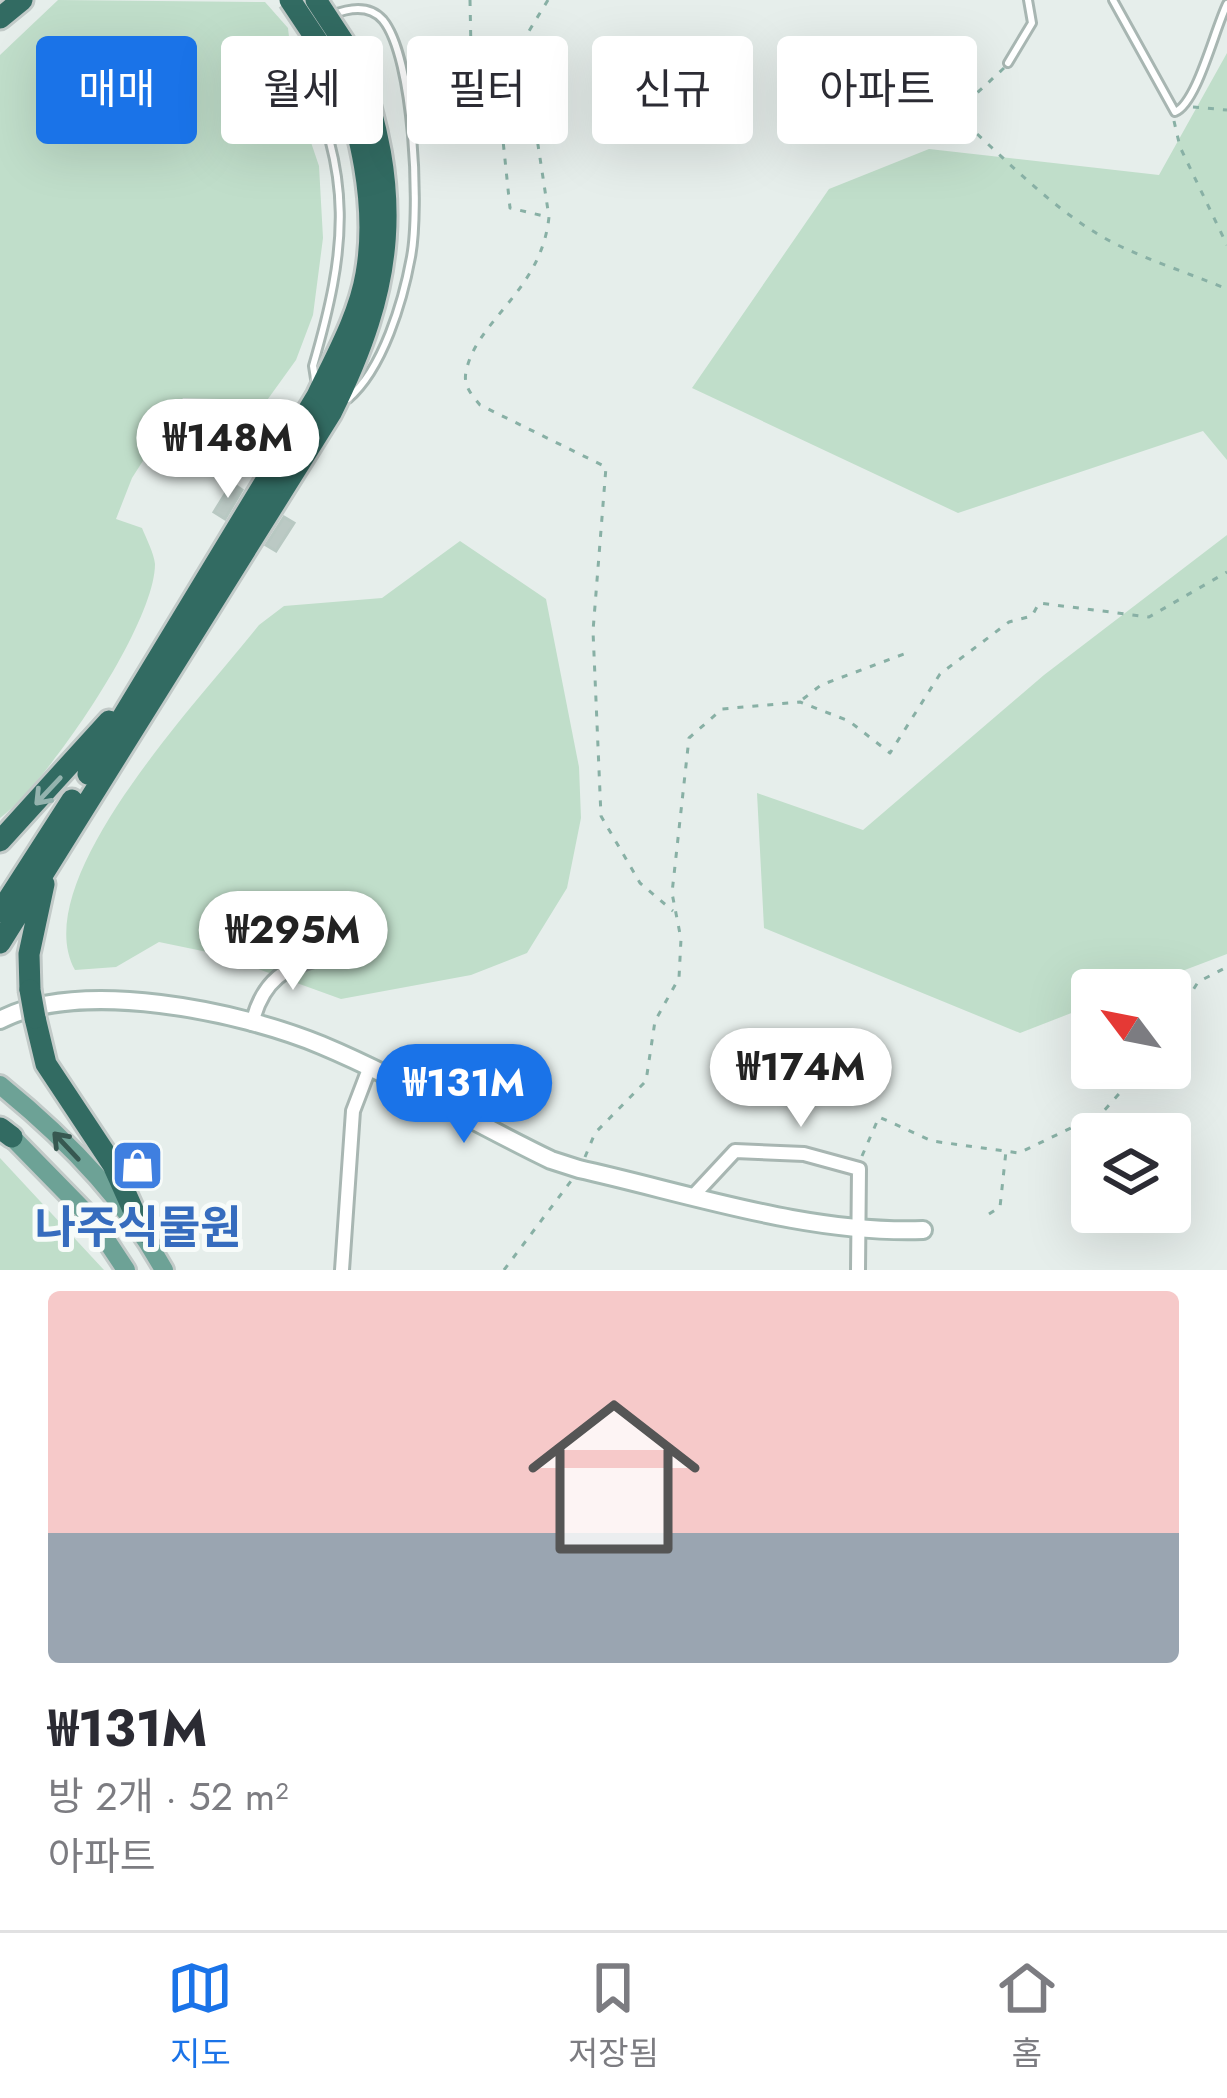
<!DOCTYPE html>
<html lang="ko">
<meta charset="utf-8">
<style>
body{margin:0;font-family:Jost,"Noto Sans KR",sans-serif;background:#f7f7f7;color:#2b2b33;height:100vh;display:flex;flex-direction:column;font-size:45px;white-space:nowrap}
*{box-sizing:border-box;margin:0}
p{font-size:39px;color:#7c7c81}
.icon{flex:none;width:66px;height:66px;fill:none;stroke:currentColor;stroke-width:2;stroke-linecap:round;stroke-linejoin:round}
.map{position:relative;height:1270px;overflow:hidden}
.drawer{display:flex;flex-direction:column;background:#fff;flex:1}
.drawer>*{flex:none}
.top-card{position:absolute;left:36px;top:36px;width:1155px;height:108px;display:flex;gap:24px}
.needle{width:78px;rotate:302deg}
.controls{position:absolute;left:1071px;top:969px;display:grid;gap:24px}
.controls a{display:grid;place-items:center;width:120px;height:120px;border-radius:12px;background:#fff;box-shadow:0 12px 48px #0002;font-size:60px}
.price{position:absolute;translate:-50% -102px;padding:0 27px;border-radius:42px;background:#fff;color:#222;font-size:39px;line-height:78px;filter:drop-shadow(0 3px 6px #0008)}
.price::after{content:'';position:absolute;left:50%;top:72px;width:36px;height:27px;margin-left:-18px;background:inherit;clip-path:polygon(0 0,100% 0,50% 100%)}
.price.selected{background:#1a73e8;color:#fff}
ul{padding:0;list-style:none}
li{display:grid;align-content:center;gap:24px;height:636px;padding:0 48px}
li span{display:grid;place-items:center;height:372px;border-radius:12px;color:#555}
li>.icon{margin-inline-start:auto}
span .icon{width:216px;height:216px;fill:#fffc;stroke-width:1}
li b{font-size:51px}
.pill{padding:0 42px;border-radius:12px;background:#fff;box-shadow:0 12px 48px #0002;font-size:42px;line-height:108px}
.pill.selected{background:#1a73e8;color:#fff}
.tabs{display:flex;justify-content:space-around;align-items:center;height:168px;border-top:3px solid #e1e1e2;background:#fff;font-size:33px;color:#7c7c81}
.tabs a{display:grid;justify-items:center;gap:6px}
.tabs .selected{color:#1a73e8}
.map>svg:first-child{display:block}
</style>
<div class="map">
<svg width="1227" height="1270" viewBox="0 0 1227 1270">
<rect width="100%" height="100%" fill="#e6eeeb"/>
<!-- green -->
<path fill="#c0deca" d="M 58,0 L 265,2 L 288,28 L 296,98 L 319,166 L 323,238 L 313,315 L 296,360 L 260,410 L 220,399 L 183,398 L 132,478 L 116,519 L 142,528 C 146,538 154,553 155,564 C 155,625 48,782 0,818 L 0,55 Z
M 1227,53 L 1227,460 L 1203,431 L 958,513 L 692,388 L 829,189 L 929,149 L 1159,175 Z
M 1227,535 L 1227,954 L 1132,990 L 1092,990 L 1092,1005 L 1020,1033 L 764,928 L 757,793 L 863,830 L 1044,675 Z
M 460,541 L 546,599 L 579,767 L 581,818 L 567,888 L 527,953 L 471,975 L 341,999 L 217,954 L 159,942 L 116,967 L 75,970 C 25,880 203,697 259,625 L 284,606 L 382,598 Z
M 0,1158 L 104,1270 L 0,1270 Z"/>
<!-- building -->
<path fill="#bbc9c4" stroke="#b8c8c2" stroke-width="3" d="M 232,483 L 242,490 L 225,519 L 214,512 Z
M 284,517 L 294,523 L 276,551 L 266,545 Z"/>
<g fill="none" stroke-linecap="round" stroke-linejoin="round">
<defs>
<path id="lane" d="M 1113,0 L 1175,112 C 1197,103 1214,31 1227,4
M 332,15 C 349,8 369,4 383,20 C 414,58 420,209 411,257 C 403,301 383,369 348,399
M 309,34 L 299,62 C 355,175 347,249 313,366 L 316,385
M 1008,63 L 1032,23 L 1028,0"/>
<path id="street" d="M 252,1024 C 262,981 285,965 328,957
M 694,1195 L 735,1151 L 804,1154 L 859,1169 L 858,1270
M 342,1270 L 353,1111 L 369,1069"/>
<path id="secondary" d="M 0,1020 C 81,978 239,1011 321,1045 C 400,1078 474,1123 551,1160 L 579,1169 C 691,1194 807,1234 923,1230"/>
<path id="primary" d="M 0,1085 C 63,1136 125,1199 164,1270
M 4,1129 L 93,1220 L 126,1270"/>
<path id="highway" d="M 0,18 L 22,0
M 88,774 L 317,396 C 335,358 359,316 366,274 C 379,201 358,129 338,60
M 0,841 L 109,721
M 0,912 L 72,800
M 0,943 L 331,413 C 395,285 404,194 354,58
M 30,990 L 29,954 L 44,884
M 35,1018 L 46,1064 L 113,1165 L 143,1232
M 0,1128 L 12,1137"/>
</defs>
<!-- lane casing -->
<use href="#lane" stroke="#a8b6b2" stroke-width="12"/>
<!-- street casing -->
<use href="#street" stroke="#a8b6b2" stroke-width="18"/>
<!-- secondary casing -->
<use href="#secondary" stroke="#a5b9b3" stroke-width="22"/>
<!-- primary casing -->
<use href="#primary" stroke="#c2cac8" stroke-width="24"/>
<!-- highway casing -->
<use href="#highway" stroke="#c2cac8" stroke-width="27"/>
<!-- path -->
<path stroke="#88b0a5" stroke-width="3" stroke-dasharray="6 9" stroke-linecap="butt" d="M 470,0 L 471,50 L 501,121 L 510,208 L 548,217
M 548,0 L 529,31 L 524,53 L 549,217 C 541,292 476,320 466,372 C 463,386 472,395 480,405 L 606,467 L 593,631 L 601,816 L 640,883 L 673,911
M 1004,68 L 963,106 L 964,122 C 1013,166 1063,220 1124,248 C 1157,263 1193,275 1227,289
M 1193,107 L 1227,110
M 1174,121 L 1180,147 L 1227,245
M 803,699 L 821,685 L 904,654
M 1170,1027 L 1198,982 L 1227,967
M 862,1156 L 879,1117 L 932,1141 L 1019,1153 L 1102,1113 L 1142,1068
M 585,1157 L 595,1133 L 646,1081 L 655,1021 L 679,978 L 681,939 L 672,893 L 689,738 L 722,709 L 800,702 L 849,721 L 890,753 L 940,674 L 1009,622 L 1032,616 L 1039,603 L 1149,617 L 1227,572
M 989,1214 L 1000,1207 L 1006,1151
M 504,1270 L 571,1181"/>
<!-- lane -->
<use href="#lane" stroke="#fff" stroke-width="6"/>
<!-- street -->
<use href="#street" stroke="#fff" stroke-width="12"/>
<!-- secondary -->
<use href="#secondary" stroke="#fff" stroke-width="16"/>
<!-- primary -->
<use href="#primary" stroke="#6da296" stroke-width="18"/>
<!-- highway -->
<use href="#highway" stroke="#326b62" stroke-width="21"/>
<defs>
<path id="highway-bridge" d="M 290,0 L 332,63
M 316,0 L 354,58
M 30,990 L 35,1018"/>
</defs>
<!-- highway-bridge casing -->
<use href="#highway-bridge" stroke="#c2cac8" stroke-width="27" stroke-linecap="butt"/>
<!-- highway-bridge -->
<use href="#highway-bridge" stroke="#326b62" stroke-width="21"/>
</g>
<!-- one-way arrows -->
<defs><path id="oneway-shaft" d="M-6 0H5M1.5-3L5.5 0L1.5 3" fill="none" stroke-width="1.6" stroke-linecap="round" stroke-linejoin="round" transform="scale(3)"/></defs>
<use stroke="#94b3ae" href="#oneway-shaft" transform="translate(48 791) rotate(133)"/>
<use stroke="#375851" href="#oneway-shaft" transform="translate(66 1146) rotate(-133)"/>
<!-- icons -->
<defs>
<symbol id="shop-square" viewBox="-11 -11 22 22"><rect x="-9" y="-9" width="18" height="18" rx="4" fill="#3f7fe0" stroke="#f7fbf9"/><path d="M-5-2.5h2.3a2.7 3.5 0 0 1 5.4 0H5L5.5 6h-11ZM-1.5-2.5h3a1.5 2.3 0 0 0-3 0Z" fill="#fff"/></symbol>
</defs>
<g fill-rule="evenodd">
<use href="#shop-square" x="108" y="1136" width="59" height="59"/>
</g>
<g text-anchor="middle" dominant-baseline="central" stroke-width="10" stroke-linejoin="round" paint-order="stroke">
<!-- shop labels -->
<g font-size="45" font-weight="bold" fill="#366cbe" stroke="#f7fbf9">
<text x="138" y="1227">나주식물원</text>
</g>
</g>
</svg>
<div class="controls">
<a><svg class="needle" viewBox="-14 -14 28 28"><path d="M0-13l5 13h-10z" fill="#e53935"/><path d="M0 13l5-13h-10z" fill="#7c7c81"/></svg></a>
<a><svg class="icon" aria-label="layers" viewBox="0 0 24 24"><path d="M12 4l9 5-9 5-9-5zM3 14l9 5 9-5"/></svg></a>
</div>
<b class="price" style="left:228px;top:501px">₩148M</b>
<b class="price" style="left:293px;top:993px">₩295M</b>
<b class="price" style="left:801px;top:1130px">₩174M</b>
<b class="price selected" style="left:464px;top:1146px">₩131M</b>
<div class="top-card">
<a class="pill selected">매매</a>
<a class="pill">월세</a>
<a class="pill">필터</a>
<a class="pill">신규</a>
<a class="pill">아파트</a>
</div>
</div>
<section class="drawer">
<ul>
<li><span style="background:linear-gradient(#f6c9c9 65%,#9aa5b1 0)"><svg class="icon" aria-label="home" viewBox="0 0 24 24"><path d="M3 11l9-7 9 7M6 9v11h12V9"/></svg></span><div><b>₩131M</b><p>방 2개 · 52 m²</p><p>아파트</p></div></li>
</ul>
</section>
<nav class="tabs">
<a class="selected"><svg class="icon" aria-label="map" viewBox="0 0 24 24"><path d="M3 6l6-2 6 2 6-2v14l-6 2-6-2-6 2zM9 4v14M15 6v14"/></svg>지도</a>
<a><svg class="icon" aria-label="saved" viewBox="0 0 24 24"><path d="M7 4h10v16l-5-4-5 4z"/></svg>저장됨</a>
<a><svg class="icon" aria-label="home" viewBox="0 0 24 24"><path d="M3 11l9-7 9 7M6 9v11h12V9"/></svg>홈</a>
</nav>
